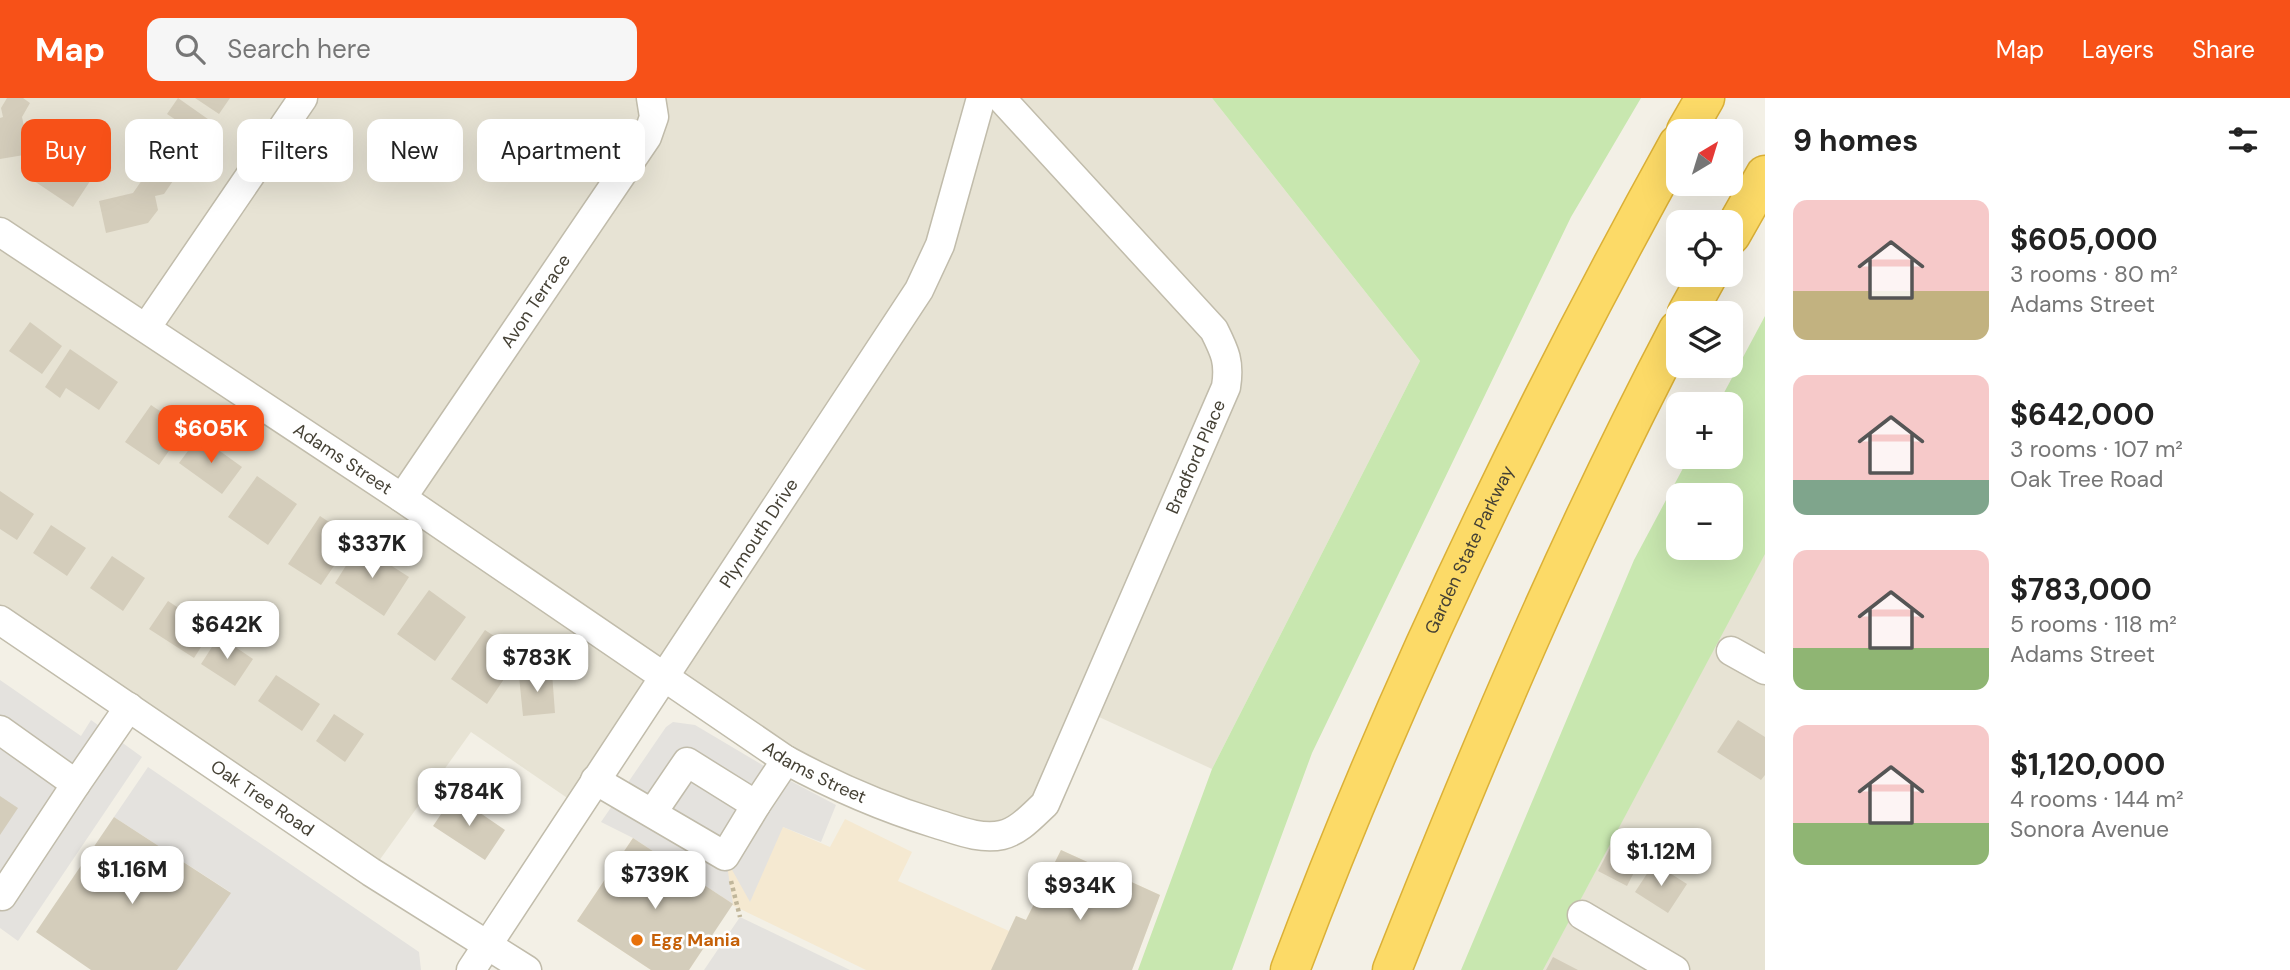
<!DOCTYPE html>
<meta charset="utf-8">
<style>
body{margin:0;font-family:"DM Sans",sans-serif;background:#f6f6f6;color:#222;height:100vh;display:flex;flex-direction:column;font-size:26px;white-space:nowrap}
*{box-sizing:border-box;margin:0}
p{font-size:23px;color:#767676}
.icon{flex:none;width:38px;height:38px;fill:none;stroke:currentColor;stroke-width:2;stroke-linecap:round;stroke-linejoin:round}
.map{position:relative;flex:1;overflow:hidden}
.drawer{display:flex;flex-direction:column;background:#fff;width:525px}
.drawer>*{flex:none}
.guide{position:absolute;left:21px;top:21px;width:665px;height:63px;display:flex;gap:14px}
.needle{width:46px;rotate:38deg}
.tools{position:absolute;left:1666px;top:21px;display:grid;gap:14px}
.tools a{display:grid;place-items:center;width:77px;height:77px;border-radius:14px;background:#fff;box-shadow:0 7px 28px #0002;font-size:35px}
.price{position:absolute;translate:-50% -60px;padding:0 16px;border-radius:14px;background:#fff;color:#222;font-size:23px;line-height:46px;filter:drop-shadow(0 2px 4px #0008)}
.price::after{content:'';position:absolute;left:50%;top:42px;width:21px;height:16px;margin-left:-10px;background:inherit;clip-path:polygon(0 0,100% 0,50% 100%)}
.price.on{background:#f75118;color:#fff}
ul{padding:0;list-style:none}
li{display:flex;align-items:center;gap:21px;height:175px;padding:0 28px}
li span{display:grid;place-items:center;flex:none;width:196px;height:140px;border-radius:14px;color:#555}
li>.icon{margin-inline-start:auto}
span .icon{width:84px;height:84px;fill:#fffc;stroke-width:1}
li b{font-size:30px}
h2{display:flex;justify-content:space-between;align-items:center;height:84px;padding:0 28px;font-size:30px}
.chip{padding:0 24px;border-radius:14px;background:#fff;box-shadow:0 7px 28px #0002;font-size:24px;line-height:63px}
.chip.on{background:#f75118;color:#fff}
header{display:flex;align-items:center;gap:42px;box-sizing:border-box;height:98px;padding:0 35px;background:#f75118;color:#fff}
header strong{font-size:33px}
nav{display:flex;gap:38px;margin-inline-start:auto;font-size:24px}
.search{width:490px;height:63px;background:#f6f6f6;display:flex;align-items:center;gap:18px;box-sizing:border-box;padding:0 24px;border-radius:14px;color:#767676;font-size:26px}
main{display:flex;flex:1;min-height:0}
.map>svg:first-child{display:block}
</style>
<header>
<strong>Map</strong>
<div class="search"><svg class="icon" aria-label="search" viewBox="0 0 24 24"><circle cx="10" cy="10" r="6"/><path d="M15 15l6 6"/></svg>Search here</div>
<nav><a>Map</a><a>Layers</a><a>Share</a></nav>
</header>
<main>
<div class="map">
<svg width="1765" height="872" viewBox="0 0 1765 872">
<rect width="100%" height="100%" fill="#f3f0e6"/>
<!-- residential -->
<path fill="#e7e3d4" d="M 0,0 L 1212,0 L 1420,263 L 1212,671 L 1086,613 L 1056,682 L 1003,736 L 893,712 L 664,578 L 579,708 L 471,634 L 371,774 L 0,522 Z
M 1765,455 L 1765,872 L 1543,872 L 1548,862 Z"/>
<!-- commercial -->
<path fill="#f5e9d1" d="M 845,721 L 912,754 L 898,783 L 1009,833 L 1016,818 L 1026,822 L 1061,752 L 1160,797 L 1132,872 L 866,872 L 730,806 L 689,872 L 651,872 L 577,823 L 633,740 L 721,799 L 725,758 L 783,729 L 830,749 Z"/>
<!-- green -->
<path fill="#c8e7af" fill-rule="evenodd" d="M 1212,0 L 1641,0 L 1571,119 L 1312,655 L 1232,872 L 1138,872 L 1212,671 L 1420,263 Z
M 1765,218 L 1765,456 L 1543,872 L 1461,872 L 1634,462 L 1689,359 L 1731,359 L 1731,306 L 1718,306 ZM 1678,397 L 1731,397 L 1731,450 L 1678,450 Z"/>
<!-- parking -->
<path fill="#e4e2de" d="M 0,582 L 81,638 L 91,622 L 142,659 L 18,843 L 0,830 Z
M 673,624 L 695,627 L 781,678 L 836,707 L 821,744 L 783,729 L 750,804 L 726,761 L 733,806 L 633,740 L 601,724 L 666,629 Z
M 148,669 L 419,854 L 421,872 L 177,872 L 230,794 L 114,719 Z
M 740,819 L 850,872 L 704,872 Z"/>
<!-- building -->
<path fill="#d4cdbb" d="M 7,0 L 23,0 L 30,5 L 22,19 L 30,56 L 0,61 L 0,20 L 3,19 L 1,10 Z
M 178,0 L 215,26 L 182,73 L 155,54 L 176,22 L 167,16 Z
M 195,0 L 230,0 L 219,16 Z
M 44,55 L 72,74 L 86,55 L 102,65 L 73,109 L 28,79 Z
M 154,65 L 175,80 L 164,96 L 155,98 L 158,112 L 148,125 L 106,135 L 99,103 L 133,95 Z
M 30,224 L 62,248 L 42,276 L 9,253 Z
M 70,251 L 118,284 L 99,312 L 66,290 L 60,300 L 45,289 Z
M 151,307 L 185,330 L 159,367 L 125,344 Z
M 199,338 L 242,369 L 222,396 L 179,365 Z
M 257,378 L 297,406 L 268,447 L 228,419 Z
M 0,393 L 34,416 L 17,442 L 0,431 Z
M 320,418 L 353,440 L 321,487 L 288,466 Z
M 51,427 L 86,450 L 67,478 L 33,455 Z
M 359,447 L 409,479 L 384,518 L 335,485 Z
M 112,458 L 145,480 L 123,513 L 90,490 Z
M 429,492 L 466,519 L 435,563 L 397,536 Z
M 168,503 L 212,532 L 194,560 L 149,531 Z
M 485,532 L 521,556 L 487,606 L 451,581 Z
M 219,538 L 253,561 L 235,588 L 201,566 Z
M 552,575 L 555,615 L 523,618 L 519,578 Z
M 276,577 L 320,606 L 302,633 L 258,603 Z
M 334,616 L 364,636 L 345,664 L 316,643 Z
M 1738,622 L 1765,639 L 1765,677 L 1761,682 L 1717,654 Z
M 454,697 L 505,732 L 485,762 L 433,728 Z
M 0,698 L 18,710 L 0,737 Z
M 114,719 L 231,795 L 177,872 L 91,872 L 36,834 Z
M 1617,737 L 1646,751 L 1627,788 L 1598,773 Z
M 633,740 L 733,806 L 689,872 L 651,872 L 577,823 Z
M 1061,752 L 1160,797 L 1132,872 L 991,872 L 1016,818 L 1026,822 Z
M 1654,765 L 1687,786 L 1668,815 L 1635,794 Z
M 1553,859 L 1578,872 L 1546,872 Z"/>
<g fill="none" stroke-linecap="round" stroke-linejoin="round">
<defs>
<g id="minor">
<path id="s1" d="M 0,134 L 402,400 L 786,662 C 834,688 882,709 934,725 C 955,731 979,742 1002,737 C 1019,733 1032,718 1045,706 L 1226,289 C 1230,264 1225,254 1214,232 L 1001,0"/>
<path d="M 146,230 L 303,0"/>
<path id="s2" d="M 402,400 L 647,39 L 654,19 L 651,0"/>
<path id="s3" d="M 0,522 L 371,774 L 527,872"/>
<path d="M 1731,553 L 1765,572"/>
<path d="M 0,632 L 76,686 L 129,609"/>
<path d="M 595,682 L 725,758 L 756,707 L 687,664 L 653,714"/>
<path d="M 756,707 L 786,662"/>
<path d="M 0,796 L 2,798 L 76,686"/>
<path d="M 1582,817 L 1675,872"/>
<path id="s4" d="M 471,872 L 919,192 L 940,147 L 981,0"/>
</g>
<g id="highway">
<path d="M 1686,33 L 1705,0"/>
<path d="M 1731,137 L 1765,77"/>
<path d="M 1687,215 L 1708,177"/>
<path id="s5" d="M 1290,872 C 1397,587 1530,313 1678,46"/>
<path d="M 1392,872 C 1478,655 1569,439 1678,232"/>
</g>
</defs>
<!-- minor casing -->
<use href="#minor" stroke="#c1bcab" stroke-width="31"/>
<!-- highway casing -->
<use href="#highway" stroke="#dbb037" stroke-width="41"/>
<!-- path -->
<path stroke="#c0b69a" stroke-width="4.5" stroke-dasharray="3.5 3.5" stroke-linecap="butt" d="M 731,783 L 740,819"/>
<!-- minor -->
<use href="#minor" stroke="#fff" stroke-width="28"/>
<!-- highway -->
<use href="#highway" stroke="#fcda67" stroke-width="38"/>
</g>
<!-- markers -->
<circle fill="#e8710a" stroke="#fff" stroke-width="2.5" cx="637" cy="842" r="7"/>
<g text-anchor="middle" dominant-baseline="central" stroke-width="5" stroke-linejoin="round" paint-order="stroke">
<!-- street labels -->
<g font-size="18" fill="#454135" stroke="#fff">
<text stroke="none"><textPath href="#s2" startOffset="238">Avon Terrace</textPath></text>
<text stroke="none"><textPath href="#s1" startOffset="1610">Bradford Place</textPath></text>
<text stroke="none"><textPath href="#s1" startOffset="411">Adams Street</textPath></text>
<text stroke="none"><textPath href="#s4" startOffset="523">Plymouth Drive</textPath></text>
<text stroke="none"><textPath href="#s5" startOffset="457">Garden State Parkway</textPath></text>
<text stroke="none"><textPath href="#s1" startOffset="978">Adams Street</textPath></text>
<text stroke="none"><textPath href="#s3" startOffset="317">Oak Tree Road</textPath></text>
</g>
<!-- food labels -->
<g font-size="18" font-weight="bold" fill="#c56008" stroke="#fff" text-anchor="start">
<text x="651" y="842">Egg Mania</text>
</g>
</g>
</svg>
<div class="tools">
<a><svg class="needle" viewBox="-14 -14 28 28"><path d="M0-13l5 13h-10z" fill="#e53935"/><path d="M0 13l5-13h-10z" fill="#767676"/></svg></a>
<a><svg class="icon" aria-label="locate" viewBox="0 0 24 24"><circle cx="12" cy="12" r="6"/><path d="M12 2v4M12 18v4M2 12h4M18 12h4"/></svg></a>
<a><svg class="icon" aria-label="layers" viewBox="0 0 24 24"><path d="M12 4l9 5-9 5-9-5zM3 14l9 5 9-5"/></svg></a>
<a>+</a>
<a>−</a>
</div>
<b class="price on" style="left:211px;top:367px">$605K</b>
<b class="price" style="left:372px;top:482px">$337K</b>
<b class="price" style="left:227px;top:563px">$642K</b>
<b class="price" style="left:537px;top:596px">$783K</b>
<b class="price" style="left:469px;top:730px">$784K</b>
<b class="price" style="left:1661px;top:790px">$1.12M</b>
<b class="price" style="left:132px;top:808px">$1.16M</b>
<b class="price" style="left:655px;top:813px">$739K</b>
<b class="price" style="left:1080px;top:824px">$934K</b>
<div class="guide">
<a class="chip on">Buy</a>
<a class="chip">Rent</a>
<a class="chip">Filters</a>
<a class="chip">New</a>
<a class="chip">Apartment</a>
</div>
</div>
<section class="drawer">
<h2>9 homes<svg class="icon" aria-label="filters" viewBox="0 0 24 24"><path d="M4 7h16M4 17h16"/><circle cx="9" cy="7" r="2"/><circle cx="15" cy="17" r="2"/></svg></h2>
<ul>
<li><span style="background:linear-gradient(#f6c9c9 65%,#c2b280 0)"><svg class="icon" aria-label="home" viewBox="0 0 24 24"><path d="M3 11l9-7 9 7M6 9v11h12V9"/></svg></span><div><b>$605,000</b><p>3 rooms · 80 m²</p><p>Adams Street</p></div></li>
<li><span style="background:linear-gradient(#f6c9c9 75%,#7fa58c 0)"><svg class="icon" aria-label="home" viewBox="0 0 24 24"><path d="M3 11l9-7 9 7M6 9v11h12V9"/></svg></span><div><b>$642,000</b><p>3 rooms · 107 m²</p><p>Oak Tree Road</p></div></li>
<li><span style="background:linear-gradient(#f6c9c9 70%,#8fb573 0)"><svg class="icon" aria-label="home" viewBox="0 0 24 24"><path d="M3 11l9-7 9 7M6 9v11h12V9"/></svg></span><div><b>$783,000</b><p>5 rooms · 118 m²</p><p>Adams Street</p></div></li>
<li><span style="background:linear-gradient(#f6c9c9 70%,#8fb573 0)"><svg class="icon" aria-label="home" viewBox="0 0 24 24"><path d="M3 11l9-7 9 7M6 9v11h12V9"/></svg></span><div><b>$1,120,000</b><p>4 rooms · 144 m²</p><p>Sonora Avenue</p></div></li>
</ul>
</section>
</main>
